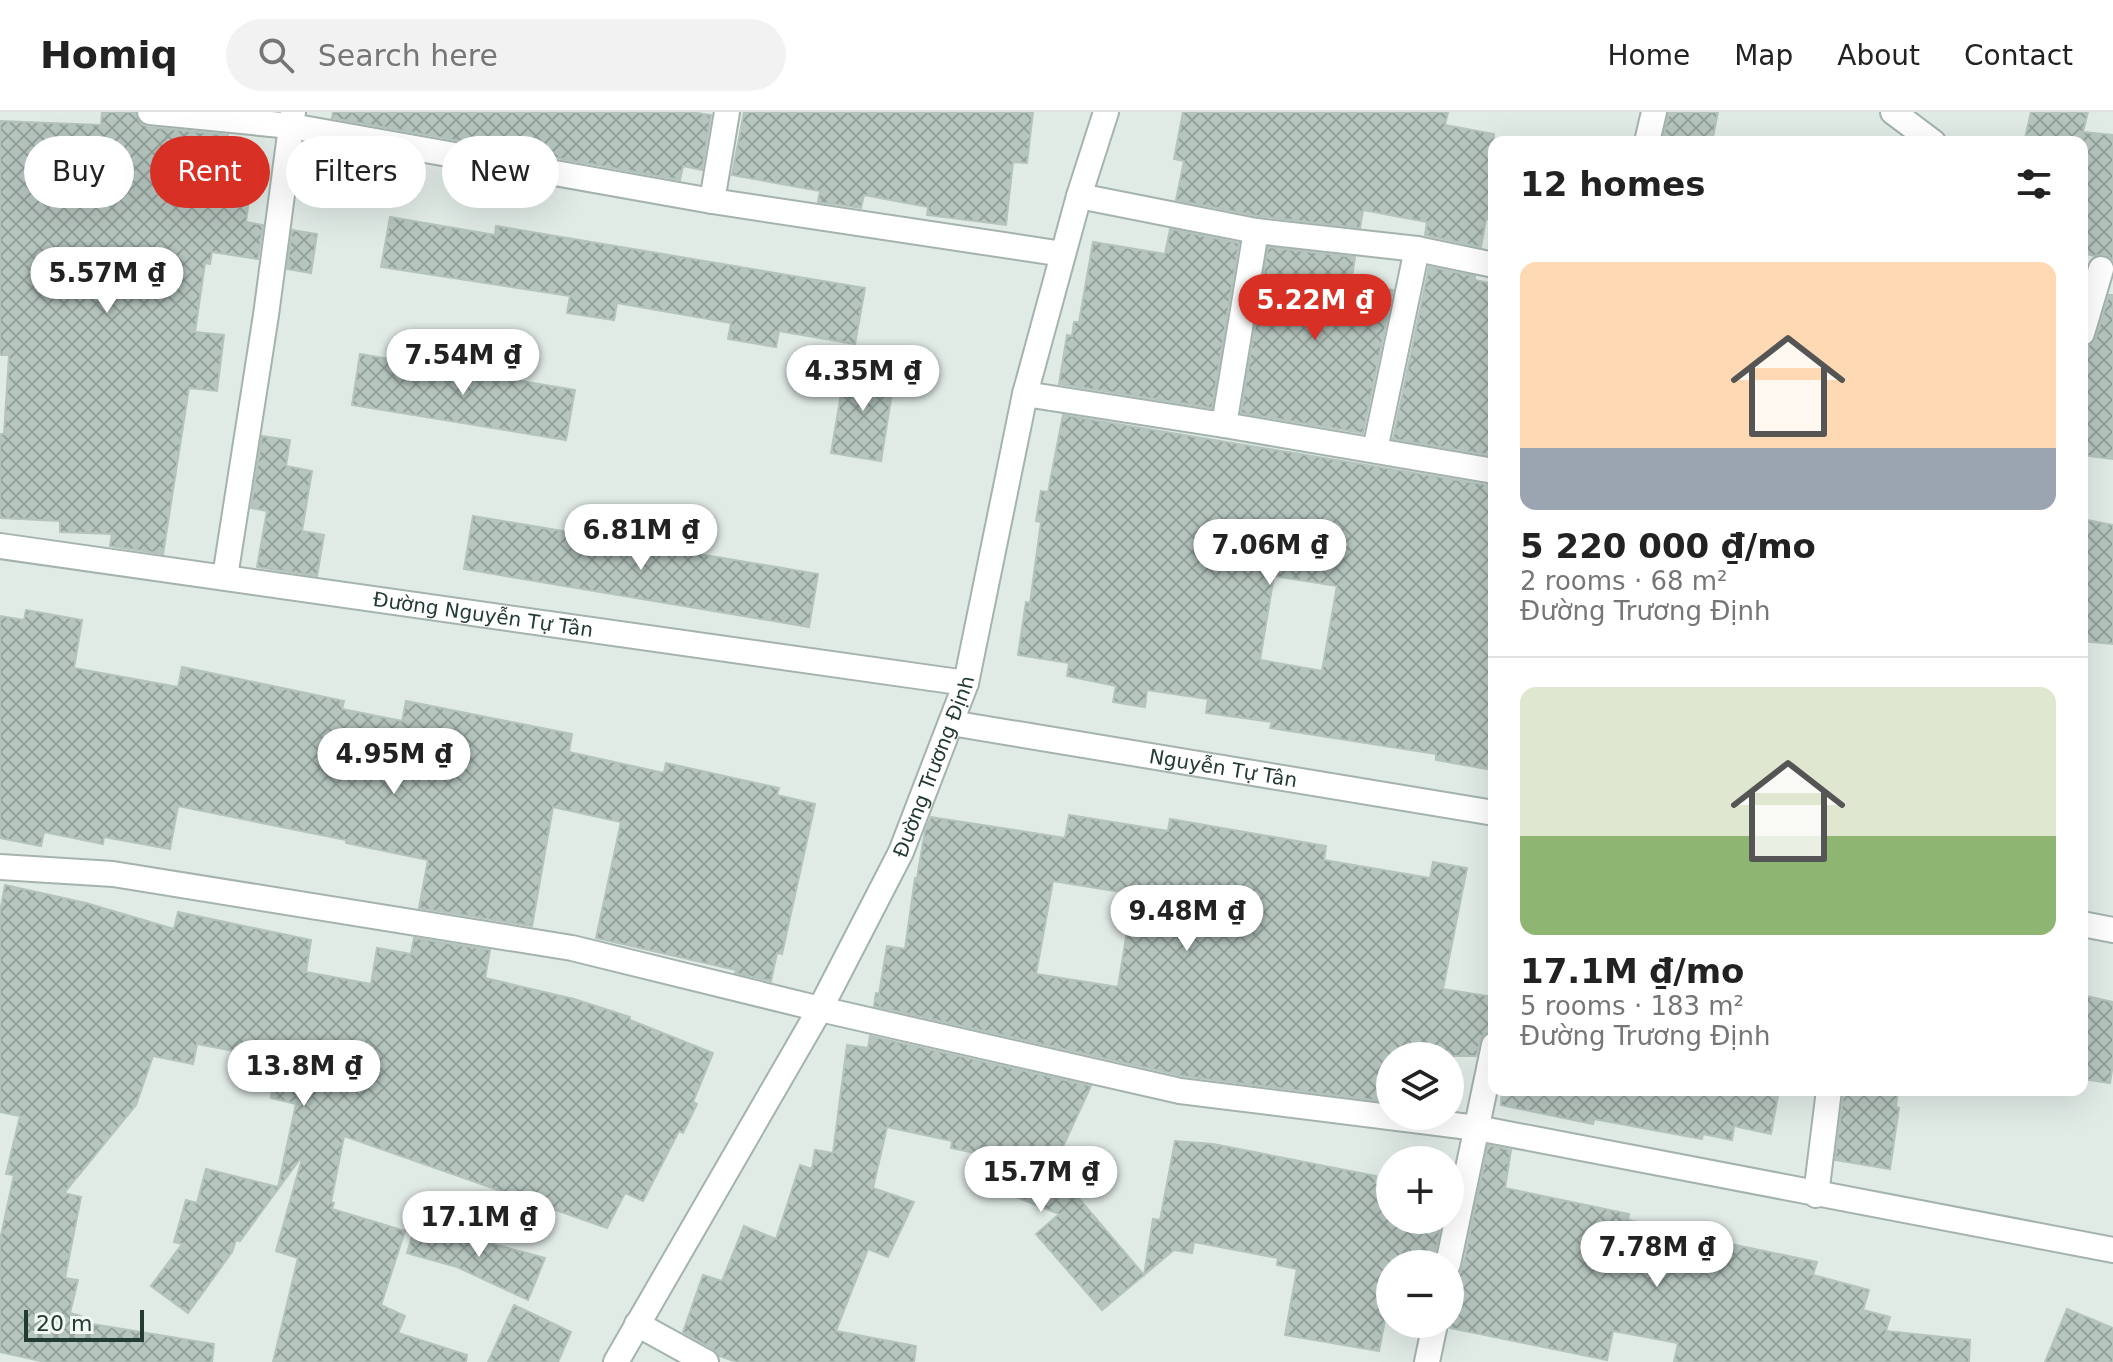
<!DOCTYPE html>
<meta charset="utf-8">
<style>
body{margin:0;font-family:"DejaVu Sans",sans-serif;background:#f2f2f2;color:#222;height:100vh;display:flex;flex-direction:column;font-size:30px;white-space:nowrap}
*{box-sizing:border-box;margin:0}
p{font-size:26px;color:#767676}
.icon{flex:none;width:44px;height:44px;fill:none;stroke:currentColor;stroke-width:2;stroke-linecap:round;stroke-linejoin:round}
.map{position:relative;flex:1;overflow:hidden}
.side{position:absolute;left:1488px;top:24px;width:600px;height:960px;display:flex;flex-direction:column;background:#fff;border-radius:16px;box-shadow:0 8px 32px #0002}
.side>*{flex:none}
.banner{position:absolute;left:24px;top:24px;width:760px;height:72px;display:flex;gap:16px}
.controls{position:absolute;left:1376px;top:930px;display:grid;gap:16px}
.controls a{display:grid;place-items:center;width:88px;height:88px;border-radius:50%;background:#fff;box-shadow:0 8px 32px #0002;font-size:40px}
.scale{position:absolute;left:24px;bottom:20px;width:120px;box-sizing:border-box;padding-left:8px;border:4px solid #223b33;border-top:0;font-size:22px;line-height:28px;white-space:nowrap;color:#223b33;-webkit-text-stroke:6px #f1f8f4;paint-order:stroke}
.price{position:absolute;translate:-50% -68px;padding:0 18px;border-radius:28px;background:#fff;color:#222;font-size:26px;line-height:52px;filter:drop-shadow(0 2px 4px #0008)}
.price::after{content:'';position:absolute;left:50%;top:48px;width:24px;height:18px;margin-left:-12px;background:inherit;clip-path:polygon(0 0,100% 0,50% 100%)}
.price.on{background:#d93025;color:#fff}
ul{padding:0;list-style:none}
li{display:grid;align-content:center;gap:16px;height:424px;padding:0 32px}
li+li{border-top:2px solid #e0e0e0}
li span{display:grid;place-items:center;height:248px;border-radius:16px;color:#555}
li>.icon{margin-inline-start:auto}
span .icon{width:144px;height:144px;fill:#fffc;stroke-width:1}
li b{font-size:34px}
h2{display:flex;justify-content:space-between;align-items:center;height:96px;padding:0 32px;font-size:34px}
.tag{padding:0 28px;border-radius:36px;background:#fff;box-shadow:0 8px 32px #0002;font-size:28px;line-height:72px}
.tag.on{background:#d93025;color:#fff}
header{display:flex;align-items:center;gap:48px;box-sizing:border-box;height:112px;padding:0 40px;background:#fff;border-bottom:2px solid #e0e0e0}
header strong{font-size:38px}
nav{display:flex;gap:44px;margin-inline-start:auto;font-size:28px}
.search{width:560px;height:72px;background:#f2f2f2;display:flex;align-items:center;gap:20px;box-sizing:border-box;padding:0 28px;border-radius:44px;color:#767676;font-size:30px}
.map>svg:first-child{display:block}
</style>
<header>
<strong>Homiq</strong>
<div class="search"><svg class="icon" aria-label="search" viewBox="0 0 24 24"><circle cx="10" cy="10" r="6"/><path d="M15 15l6 6"/></svg>Search here</div>
<nav><a>Home</a><a>Map</a><a>About</a><a>Contact</a></nav>
</header>
<div class="map">
<svg width="2113" height="1250" viewBox="0 0 2113 1250">
<defs>
<pattern id="building-cross-hatch" width="8" height="8" patternUnits="userSpaceOnUse" patternTransform="scale(2)"><rect width="8" height="8" fill="#b6c6bf"/><path d="M0 0l8 8M0 8l8-8" fill="none" stroke="#94a29c"/></pattern>
</defs>
<rect width="100%" height="100%" fill="#e1ebe6"/>
<!-- building -->
<path fill="url(#building-cross-hatch)" stroke="#b4c4bd" stroke-width="2" fill-rule="evenodd" d="M 102,0 L 135,0 L 141,12 L 149,15 L 228,23 L 223,67 L 251,71 L 246,110 L 263,113 L 258,147 L 212,140 L 210,152 L 205,151 L 195,220 L 224,223 L 217,279 L 189,276 L 163,442 L 110,434 L 112,422 L 60,420 L 60,409 L 0,406 L 0,322 L 4,322 L 9,243 L 0,243 L 0,9 L 101,13 Z
M 333,0 L 690,0 L 711,3 L 702,58 L 683,54 L 680,68 L 332,6 Z
M 744,0 L 1033,0 L 1027,51 L 1013,50 L 1006,113 L 927,103 L 928,95 L 864,83 L 861,96 L 818,90 L 820,79 L 732,63 Z
M 1183,0 L 1448,0 L 1445,13 L 1494,22 L 1494,108 L 1486,107 L 1481,135 L 1425,123 L 1427,110 L 1363,98 L 1360,116 L 1258,104 L 1176,88 L 1184,49 L 1174,47 Z
M 1669,0 L 1718,0 L 1712,30 L 1662,30 Z
M 2031,0 L 2088,0 L 2083,20 L 2113,23 L 2113,148 L 2104,142 L 2094,144 L 2082,141 L 2082,24 L 2081,30 L 2024,30 Z
M 390,105 L 495,123 L 496,114 L 865,176 L 855,232 L 779,219 L 776,235 L 728,227 L 731,211 L 617,191 L 614,208 L 567,201 L 570,184 L 381,155 Z
M 1170,117 L 1239,131 L 1212,296 L 1059,272 L 1067,223 L 1072,224 L 1074,210 L 1079,210 L 1093,130 L 1165,142 Z
M 292,118 L 317,122 L 311,161 L 287,157 Z
M 1268,135 L 1355,145 L 1351,171 L 1393,178 L 1363,321 L 1241,301 Z
M 1429,155 L 1475,164 L 1475,168 L 1494,172 L 1494,344 L 1393,327 Z
M 2109,183 L 2113,183 L 2113,347 L 2082,343 L 2082,260 L 2088,234 L 2096,225 Z
M 360,242 L 575,278 L 566,328 L 352,293 Z
M 846,253 L 895,262 L 881,349 L 831,341 Z
M 1063,303 L 1494,374 L 1494,629 L 1491,629 L 1487,657 L 1436,648 L 1436,642 L 1270,616 L 1272,610 L 1206,601 L 1208,587 L 1147,578 L 1145,595 L 1113,590 L 1116,574 L 1067,564 L 1069,551 L 1018,543 L 1026,490 L 1030,491 L 1041,410 L 1036,409 L 1041,379 L 1048,380 ZM 1274,464 L 1337,474 L 1322,559 L 1260,548 Z
M 262,324 L 290,328 L 286,354 L 312,359 L 302,419 L 324,423 L 317,464 L 257,455 L 267,399 L 251,396 Z
M 473,404 L 818,462 L 809,515 L 464,457 Z
M 2082,407 L 2113,413 L 2113,532 L 2082,529 Z
M 26,498 L 82,508 L 74,556 L 178,575 L 182,555 L 344,589 L 342,597 L 402,609 L 406,589 L 572,622 L 569,640 L 664,661 L 666,651 L 779,676 L 777,683 L 815,692 L 782,842 L 777,841 L 771,869 L 735,861 L 736,858 L 596,826 L 621,710 L 553,695 L 532,814 L 419,796 L 428,748 L 346,731 L 346,728 L 178,694 L 170,737 L 104,725 L 103,732 L 44,720 L 41,734 L 0,726 L 0,504 L 24,508 Z
M 1069,703 L 1168,719 L 1170,707 L 1326,734 L 1324,748 L 1430,766 L 1433,750 L 1467,756 L 1443,877 L 1494,885 L 1494,918 L 1482,924 L 1476,944 L 1390,944 L 1389,990 L 1183,964 L 874,894 L 876,881 L 879,882 L 887,834 L 905,837 L 915,766 L 917,766 L 925,719 L 931,705 L 1065,726 ZM 1053,769 L 1133,782 L 1118,875 L 1036,862 Z
M 5,773 L 86,791 L 174,817 L 178,800 L 311,828 L 306,860 L 371,872 L 377,836 L 411,842 L 414,826 L 490,838 L 485,866 L 574,887 L 630,905 L 630,908 L 713,941 L 693,990 L 697,992 L 683,1021 L 679,1019 L 643,1089 L 625,1081 L 607,1116 L 344,1024 L 331,1090 L 334,1091 L 332,1097 L 405,1119 L 381,1193 L 405,1204 L 398,1221 L 467,1243 L 466,1250 L 273,1250 L 298,1146 L 276,1139 L 303,1043 L 240,1129 L 236,1128 L 232,1140 L 188,1201 L 151,1174 L 182,1132 L 174,1130 L 186,1088 L 197,1091 L 206,1057 L 278,1075 L 296,992 L 271,986 L 275,956 L 272,956 L 273,946 L 197,932 L 193,952 L 153,944 L 136,993 L 64,1081 L 81,1085 L 65,1166 L 78,1168 L 70,1201 L 81,1204 L 80,1210 L 214,1232 L 212,1250 L 45,1250 L 0,1240 L 0,1128 L 14,1063 L 6,1062 L 20,1004 L 0,1000 L 0,800 Z
M 2082,883 L 2113,890 L 2113,952 L 2110,971 L 2082,967 Z
M 870,924 L 1091,974 L 1053,1056 L 1144,1163 L 1153,1107 L 1160,1108 L 1175,1029 L 1213,1032 L 1376,1064 L 1375,1071 L 1390,1074 L 1390,1108 L 1442,1108 L 1433,1152 L 1390,1152 L 1390,1204 L 1386,1203 L 1379,1239 L 1285,1223 L 1297,1157 L 1277,1153 L 1278,1146 L 1194,1130 L 1192,1141 L 1174,1138 L 1102,1198 L 1036,1122 L 1059,1102 L 983,1072 L 994,1045 L 951,1036 L 952,1029 L 887,1015 L 873,1076 L 914,1090 L 888,1145 L 868,1137 L 836,1219 L 916,1234 L 914,1250 L 737,1250 L 719,1244 L 713,1237 L 683,1220 L 703,1163 L 722,1169 L 744,1114 L 776,1127 L 800,1053 L 812,1057 L 815,1038 L 833,1041 L 847,933 L 868,936 Z
M 1502,978 L 1779,978 L 1771,1022 L 1734,1014 L 1732,1028 L 1703,1022 L 1702,1027 L 1594,1007 L 1593,1012 L 1501,993 Z
M 1844,978 L 1898,978 L 1896,995 L 1899,996 L 1890,1057 L 1835,1048 Z
M 1488,1033 L 1511,1038 L 1505,1076 L 1629,1102 L 1628,1108 L 1693,1122 L 1692,1124 L 1817,1150 L 1813,1163 L 1869,1178 L 1863,1198 L 1890,1205 L 1886,1219 L 1970,1228 L 1969,1250 L 1674,1250 L 1678,1231 L 1613,1219 L 1607,1248 L 1450,1216 L 1450,1166 L 1459,1163 L 1463,1155 Z
M 416,1111 L 545,1146 L 528,1188 L 457,1155 L 407,1141 Z
M 514,1193 L 571,1220 L 558,1250 L 488,1250 Z
M 2067,1197 L 2113,1216 L 2113,1250 L 2045,1250 Z"/>
<g fill="none" stroke-linecap="round" stroke-linejoin="round">
<defs>
<g id="minor">
<path d="M 150,0 L 291,14 L 712,89 L 1063,142"/>
<path d="M 1893,0 L 1933,30"/>
<path d="M 1647,30 L 1654,0"/>
<path d="M 1079,84 L 1256,119 L 1417,137 L 1494,153"/>
<path d="M 712,89 L 727,0"/>
<path d="M 2082,221 L 2101,157"/>
<path d="M 1025,282 L 1224,313 L 1494,359"/>
<path d="M 1224,313 L 1256,119"/>
<path d="M 1375,338 L 1417,137"/>
<path id="s1" d="M 0,434 L 966,571"/>
<path d="M 225,465 L 266,203 L 293,0"/>
<path d="M 0,755 L 113,762 L 572,836 L 820,897 L 1180,979 L 1477,1016 L 2113,1138"/>
<path d="M 1816,1083 L 1829,978"/>
<path d="M 1448,1152 L 1494,933"/>
<path d="M 637,1212 L 706,1250"/>
<path d="M 1427,1250 L 1435,1212"/>
</g>
<g id="tertiary">
<path id="s2" d="M 951,611 L 1494,701"/>
<path d="M 2082,812 L 2113,818"/>
<path id="s3" d="M 616,1250 L 820,897 L 901,740 L 966,571 L 1025,282 L 1079,84 L 1106,0"/>
</g>
</defs>
<!-- minor casing -->
<use href="#minor" stroke="#a4b3ad" stroke-width="28"/>
<!-- tertiary casing -->
<use href="#tertiary" stroke="#a4b3ad" stroke-width="28"/>
<!-- minor -->
<use href="#minor" stroke="#fff" stroke-width="24"/>
<!-- tertiary -->
<use href="#tertiary" stroke="#fff" stroke-width="24"/>
</g>
<g text-anchor="middle" dominant-baseline="central" stroke-width="6" stroke-linejoin="round" paint-order="stroke">
<!-- street labels -->
<g font-size="20" fill="#223b33" stroke="#f1f8f4">
<text stroke="none"><textPath href="#s1" startOffset="488">Đường Nguyễn Tự Tân</textPath></text>
<text stroke="none"><textPath href="#s3" startOffset="676">Đường Trương Định</textPath></text>
<text stroke="none"><textPath href="#s2" startOffset="276">Nguyễn Tự Tân</textPath></text>
</g>
</g>
</svg>
<div class="controls">
<a><svg class="icon" aria-label="layers" viewBox="0 0 24 24"><path d="M12 4l9 5-9 5-9-5zM3 14l9 5 9-5"/></svg></a>
<a>+</a>
<a>−</a>
</div>
<div class="scale">20 m</div>
<b class="price" style="left:107px;top:203px">5.57M ₫</b>
<b class="price on" style="left:1315px;top:230px">5.22M ₫</b>
<b class="price" style="left:463px;top:285px">7.54M ₫</b>
<b class="price" style="left:863px;top:301px">4.35M ₫</b>
<b class="price" style="left:641px;top:460px">6.81M ₫</b>
<b class="price" style="left:1270px;top:475px">7.06M ₫</b>
<b class="price" style="left:394px;top:684px">4.95M ₫</b>
<b class="price" style="left:1187px;top:841px">9.48M ₫</b>
<b class="price" style="left:304px;top:996px">13.8M ₫</b>
<b class="price" style="left:1041px;top:1102px">15.7M ₫</b>
<b class="price" style="left:479px;top:1147px">17.1M ₫</b>
<b class="price" style="left:1657px;top:1177px">7.78M ₫</b>
<div class="banner">
<a class="tag">Buy</a>
<a class="tag on">Rent</a>
<a class="tag">Filters</a>
<a class="tag">New</a>
</div>
<section class="side">
<h2>12 homes<svg class="icon" aria-label="filters" viewBox="0 0 24 24"><path d="M4 7h16M4 17h16"/><circle cx="9" cy="7" r="2"/><circle cx="15" cy="17" r="2"/></svg></h2>
<ul>
<li><span style="background:linear-gradient(#ffd9b3 75%,#9aa5b1 0)"><svg class="icon" aria-label="home" viewBox="0 0 24 24"><path d="M3 11l9-7 9 7M6 9v11h12V9"/></svg></span><div><b>5 220 000 ₫/mo</b><p>2 rooms · 68 m²</p><p>Đường Trương Định</p></div></li>
<li><span style="background:linear-gradient(#dfe7d0 60%,#8fb573 0)"><svg class="icon" aria-label="home" viewBox="0 0 24 24"><path d="M3 11l9-7 9 7M6 9v11h12V9"/></svg></span><div><b>17.1M ₫/mo</b><p>5 rooms · 183 m²</p><p>Đường Trương Định</p></div></li>
</ul>
</section>
</div>
